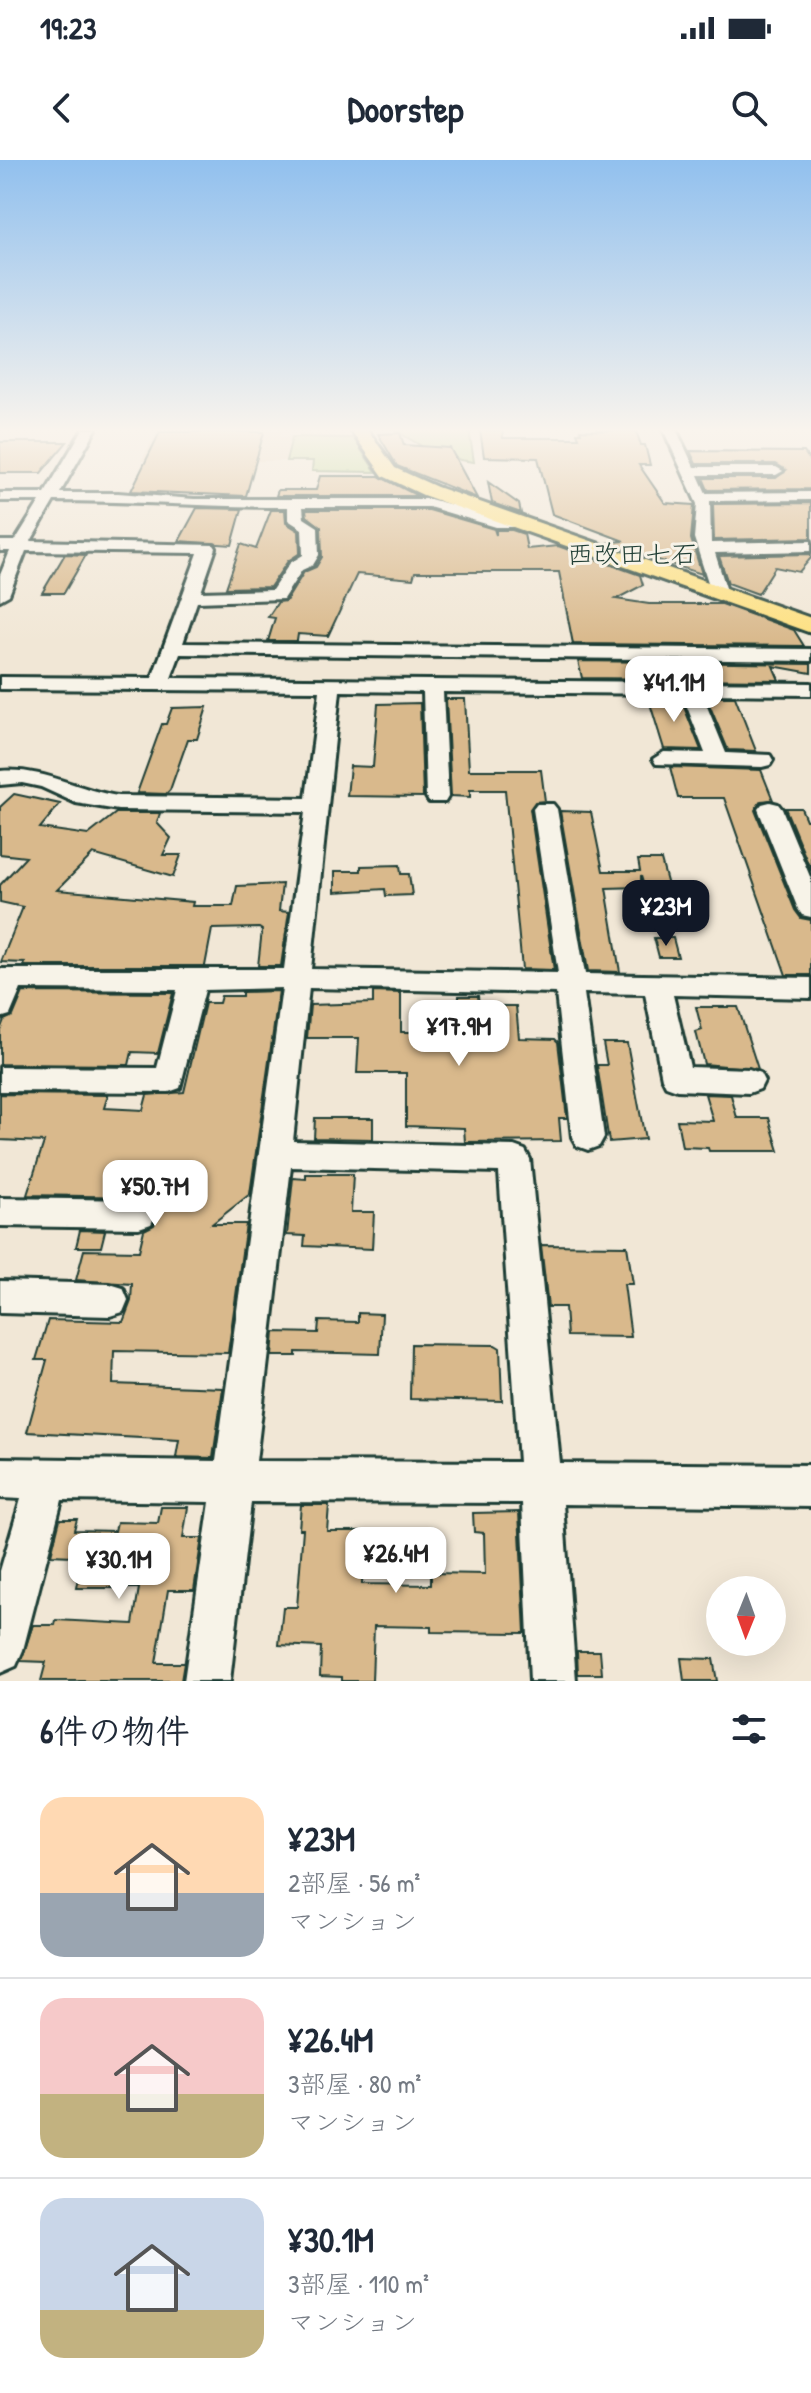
<!DOCTYPE html>
<html lang="ja">
<meta charset="utf-8">
<style>
body{margin:0;font-family:"Patrick Hand","Klee One",sans-serif;background:#f6f6f7;color:#1f2937;height:100vh;display:flex;flex-direction:column;font-size:30px;white-space:nowrap}
*{box-sizing:border-box;margin:0}
p{font-size:26px;color:#747a83}
.icon{flex:none;width:44px;height:44px;fill:none;stroke:currentColor;stroke-width:2;stroke-linecap:round;stroke-linejoin:round}
.map{position:relative;height:1521px;overflow:hidden}
.sheet{display:flex;flex-direction:column;background:#fff;flex:1}
.sheet>*{flex:none}
.needle{width:52px;rotate:181deg}
.fabs{position:absolute;left:706px;top:1416px;display:grid;gap:16px}
.fabs a{display:grid;place-items:center;width:80px;height:80px;border-radius:50%;background:#fff;box-shadow:0 8px 32px #0002;font-size:40px}
.price{position:absolute;translate:-50% -68px;padding:0 18px;border-radius:16px;background:#fff;color:#222;font-size:26px;line-height:52px;filter:drop-shadow(0 2px 4px #0008)}
.price::after{content:'';position:absolute;left:50%;top:48px;width:24px;height:18px;margin-left:-12px;background:inherit;clip-path:polygon(0 0,100% 0,50% 100%)}
.price.selected{background:#111827;color:#fff}
ul{padding:0;list-style:none}
li{display:flex;align-items:center;gap:24px;height:200px;padding:0 40px}
li+li{border-top:2px solid #e0e1e3}
li span{display:grid;place-items:center;flex:none;width:224px;height:160px;border-radius:24px;color:#555}
li>.icon{margin-inline-start:auto}
span .icon{width:96px;height:96px;fill:#fffc;stroke-width:1}
li b{font-size:34px}
h2{display:flex;justify-content:space-between;align-items:center;height:96px;padding:0 40px;font-size:34px}
.status{display:flex;justify-content:space-between;align-items:center;height:56px;padding:0 40px;background:#fff;direction:ltr}
.status svg{height:22px;fill:currentColor}
header{display:flex;justify-content:space-between;align-items:center;height:104px;padding:0 40px;background:#fff;font-size:36px;font-weight:700}
.map>svg:first-child{display:block}
</style>
<div class="status"><b>19:23</b><svg viewBox="0 0 49 12"><path d="M0 12V9h3v3zM5 12V6h3v6zM10 12V3h3v9zM15 12V0h3v12zM26 1h20v11H26zM47 4h2v5h-2z"/></svg></div>
<header><svg class="icon" aria-label="back" viewBox="0 0 24 24"><path d="M15 5l-7 7 7 7"/></svg>Doorstep<svg class="icon" aria-label="search" viewBox="0 0 24 24"><circle cx="10" cy="10" r="6"/><path d="M15 15l6 6"/></svg></header>
<div class="map">
<svg width="811" height="1521" viewBox="0 0 811 1521">
<rect width="100%" height="100%" fill="#f1e7d6"/>
<filter id="ink" filterUnits="userSpaceOnUse"><feTurbulence type="fractalNoise" baseFrequency=".0125" numOctaves="2"/><feDisplacementMap in="SourceGraphic" scale="16" xChannelSelector="R" yChannelSelector="G"/><feConvolveMatrix kernelMatrix="1 2 1 2 8 2 1 2 1" color-interpolation-filters="sRGB"/></filter>
<g filter="url(#ink)">
<!-- built -->
<path fill="#ead9c0" d="M 282,270 L 281,277 L 292,277 L 286,301 L 141,301 L 157,272 Z"/>
<!-- green -->
<path fill="#bbd890" stroke="#6d8a62" stroke-width="2" d="M 393,269 L 469,269 L 474,302 L 460,300 L 442,290 L 425,288 Z
M 292,277 L 353,278 L 376,312 L 312,311 L 313,301 L 286,301 Z"/>
<!-- building -->
<path fill="#d9b98c" stroke="#1f3d34" stroke-width="2" d="M 480,270 L 502,270 L 503,278 L 579,278 L 577,273 L 581,273 L 580,270 L 636,271 L 641,285 L 645,285 L 650,305 L 639,305 L 665,343 L 694,345 L 691,379 L 702,414 L 605,383 L 624,381 L 552,354 L 538,298 L 484,297 Z
M 160,272 L 264,272 L 246,336 L 131,331 Z
M 400,273 L 404,285 L 450,288 L 477,338 L 397,306 L 378,274 Z
M 0,282 L 67,282 L 41,313 L 0,313 Z
M 690,291 L 804,292 L 811,302 L 811,329 L 708,330 L 703,318 L 776,318 L 786,310 L 776,304 L 696,304 Z
M 320,316 L 379,316 L 418,336 L 276,336 L 278,330 L 316,330 Z
M 488,322 L 519,344 L 521,353 L 492,343 Z
M 811,343 L 811,378 L 714,380 L 713,344 Z
M 197,348 L 242,349 L 232,385 L 179,381 Z
M 271,350 L 285,350 L 286,363 L 299,371 L 300,393 L 288,401 L 270,427 L 226,428 L 241,384 L 256,389 Z
M 306,350 L 429,350 L 494,369 L 496,375 L 496,370 L 512,370 L 524,374 L 527,389 L 558,386 L 640,415 L 643,425 L 616,439 L 649,444 L 722,444 L 794,470 L 804,486 L 573,484 L 559,412 L 415,412 L 413,419 L 357,414 L 328,476 L 298,474 L 297,481 L 268,481 L 275,458 L 268,457 L 278,442 L 286,441 L 304,412 L 316,407 L 322,397 L 321,367 L 307,356 Z
M 65,394 L 86,395 L 64,433 L 42,433 Z
M 811,394 L 811,398 L 799,412 L 775,407 L 758,434 L 728,423 L 719,396 Z
M 578,501 L 811,504 L 811,513 L 773,506 L 779,520 L 582,518 Z
M 648,537 L 680,537 L 701,590 L 664,589 Z
M 706,537 L 735,537 L 756,591 L 728,590 Z
M 446,539 L 465,539 L 469,610 L 541,610 L 545,641 L 535,642 L 530,649 L 554,810 L 522,809 L 505,630 L 470,630 L 470,637 L 451,636 Z
M 420,543 L 423,637 L 347,636 L 350,606 L 373,607 L 378,544 Z
M 207,547 L 197,579 L 188,579 L 170,630 L 166,634 L 137,633 L 162,564 L 166,564 L 172,548 Z
M 670,607 L 761,610 L 773,640 L 761,641 L 755,650 L 795,750 L 801,758 L 811,760 L 811,815 L 786,815 L 724,638 L 678,638 Z
M 14,634 L 60,644 L 40,668 L 88,675 L 116,653 L 160,653 L 157,663 L 171,678 L 163,695 L 181,695 L 173,717 L 93,694 L 57,730 L 193,742 L 192,746 L 233,746 L 237,726 L 282,724 L 279,751 L 289,752 L 281,806 L 258,806 L 262,770 L 259,768 L 212,769 L 205,806 L 24,806 L 25,803 L 1,802 L 23,747 L 0,742 L 0,725 L 26,697 L 0,694 L 0,647 Z
M 785,648 L 801,648 L 806,660 L 811,660 L 811,711 Z
M 560,651 L 591,652 L 603,711 L 640,711 L 638,700 L 661,700 L 670,733 L 646,733 L 641,716 L 641,727 L 606,728 L 620,812 L 588,811 Z
M 400,705 L 401,714 L 409,714 L 412,735 L 386,736 L 385,729 L 335,732 L 335,711 L 361,711 L 361,706 Z
M 654,778 L 673,778 L 678,797 L 659,797 Z
M 279,831 L 250,1034 L 212,1064 L 246,1064 L 228,1193 L 114,1191 L 113,1224 L 223,1228 L 213,1298 L 176,1297 L 179,1280 L 27,1272 L 47,1200 L 36,1200 L 48,1160 L 123,1162 L 131,1141 L 132,1124 L 76,1120 L 84,1090 L 139,1091 L 144,1070 L 154,1065 L 159,1053 L 151,1039 L 139,1037 L 27,1035 L 44,982 L 0,980 L 0,934 L 108,935 L 104,948 L 143,950 L 147,935 L 184,932 L 205,843 L 219,843 L 221,836 L 242,836 L 242,832 Z
M 23,832 L 173,833 L 158,893 L 132,892 L 129,905 L 0,904 L 0,870 L 4,860 L 13,856 Z
M 373,832 L 401,833 L 401,872 L 415,872 L 415,875 L 459,876 L 459,836 L 478,836 L 479,846 L 516,846 L 519,878 L 555,879 L 558,882 L 567,958 L 559,958 L 561,981 L 465,982 L 464,968 L 406,966 L 406,913 L 357,913 L 359,878 L 307,878 L 310,845 L 373,843 Z
M 696,847 L 738,847 L 758,909 L 704,904 L 696,872 L 702,870 Z
M 603,883 L 627,883 L 645,979 L 609,982 L 597,905 L 607,905 Z
M 705,934 L 731,935 L 737,958 L 769,958 L 779,991 L 709,991 L 708,988 L 682,987 L 677,960 L 713,961 Z
M 315,958 L 373,958 L 373,979 L 314,978 Z
M 306,1014 L 353,1014 L 351,1052 L 374,1052 L 372,1089 L 304,1086 L 305,1076 L 287,1075 L 293,1018 L 306,1019 Z
M 80,1070 L 105,1071 L 101,1087 L 76,1087 Z
M 541,1085 L 627,1086 L 633,1124 L 624,1124 L 631,1177 L 567,1176 L 565,1147 L 548,1147 Z
M 358,1153 L 382,1154 L 380,1194 L 296,1192 L 296,1196 L 272,1196 L 274,1172 L 318,1173 L 319,1161 L 358,1162 Z
M 411,1184 L 495,1185 L 500,1188 L 502,1241 L 410,1239 Z
M 301,1345 L 329,1345 L 327,1371 L 364,1371 L 362,1424 L 431,1425 L 431,1413 L 485,1414 L 484,1373 L 474,1372 L 473,1353 L 519,1352 L 525,1473 L 431,1472 L 431,1467 L 374,1466 L 372,1521 L 342,1521 L 342,1517 L 320,1516 L 321,1487 L 279,1485 L 283,1447 L 297,1447 L 303,1369 L 299,1369 Z
M 161,1347 L 188,1347 L 183,1378 L 202,1378 L 194,1430 L 168,1430 L 156,1503 L 184,1503 L 181,1521 L 41,1521 L 46,1502 L 21,1501 L 33,1465 L 55,1465 L 56,1460 L 133,1464 L 139,1428 L 76,1428 L 81,1403 L 71,1403 L 72,1396 L 51,1395 L 60,1359 L 77,1359 L 74,1370 L 115,1371 L 117,1362 L 158,1363 Z
M 577,1491 L 600,1491 L 602,1514 L 578,1514 Z
M 681,1498 L 713,1499 L 717,1521 L 684,1521 Z"/>
<g fill="none" stroke-linecap="round" stroke-linejoin="round">
<defs>
<path id="minor" d="M 83,269 L 96,269 L 60,333 L 118,333 L 194,339 L 430,339 L 497,357 L 521,357 L 529,362 L 521,367 L 496,367 L 429,347 L 303,347 L 304,358 L 318,367 L 319,395 L 313,405 L 302,410 L 283,439 L 197,442 L 183,483 L 811,489 L 811,501 L 180,494 L 171,518 L 811,523 L 811,535 L 702,534 L 726,593 L 770,595 L 773,600 L 770,605 L 762,607 L 656,604 L 653,599 L 664,592 L 705,593 L 682,534 L 443,532 L 448,637 L 445,642 L 429,642 L 426,637 L 423,532 L 340,531 L 311,809 L 558,813 L 533,649 L 537,644 L 553,644 L 557,649 L 585,814 L 811,818 L 811,838 L 673,835 L 690,907 L 749,909 L 760,913 L 764,921 L 760,929 L 749,933 L 677,930 L 666,926 L 662,918 L 645,834 L 584,833 L 604,977 L 599,986 L 588,990 L 577,986 L 572,977 L 556,833 L 309,828 L 293,981 L 514,986 L 525,990 L 530,999 L 560,1303 L 811,1305 L 811,1347 L 563,1344 L 576,1521 L 530,1521 L 522,1343 L 251,1342 L 230,1521 L 184,1521 L 210,1342 L 62,1340 L 23,1490 L 16,1506 L 0,1513 L 0,1411 L 21,1339 L 0,1338 L 0,1298 L 216,1301 L 282,828 L 205,830 L 180,928 L 169,932 L 0,931 L 0,907 L 157,908 L 177,830 L 21,829 L 10,855 L 0,858 L 0,809 L 284,809 L 305,652 L 118,650 L 76,643 L 41,627 L 22,623 L 0,625 L 0,611 C 43,607 77,630 118,636 L 306,638 L 320,531 L 0,529 L 0,517 L 152,518 L 198,393 L 26,391 L 9,435 L 0,440 L 0,415 L 10,391 L 0,391 L 0,381 L 15,381 L 40,341 L 0,341 L 0,333 L 45,333 ZM 54,341 C 132,341 210,347 288,347 L 288,360 L 302,369 L 303,395 L 290,403 L 272,430 L 201,432 L 216,388 L 214,385 L 31,381 ZM 291,1007 L 499,1012 L 519,1302 L 256,1301 Z
M 663,269 L 676,269 L 694,307 L 776,307 L 783,311 L 776,315 L 698,315 L 706,333 L 811,332 L 811,340 L 710,341 L 711,383 L 811,381 L 811,391 L 715,393 L 727,431 L 724,435 L 712,435 L 694,378 L 697,344 Z
M 770,642 L 778,644 L 782,649 L 811,719 L 811,757 L 802,755 L 798,749 L 758,649 L 762,644 Z
M 0,1038 L 139,1040 L 151,1044 L 156,1054 L 151,1064 L 139,1068 L 0,1066 Z
M 0,1121 L 110,1124 L 123,1128 L 128,1140 L 123,1152 L 110,1156 L 0,1153 Z"/>
<path id="major" d="M 350,269 L 367,269 L 395,308 L 437,327 L 811,458 L 811,473 L 423,335 L 383,316 Z"/>
</defs>
<!-- minor casing -->
<use href="#minor" stroke="#1f3d34" stroke-width="6"/>
<!-- major casing -->
<use href="#major" stroke="#1f3d34" stroke-width="6"/>
<!-- minor -->
<use href="#minor" fill="#f7f3e8" fill-rule="evenodd"/>
<!-- major -->
<use href="#major" fill="#fde080" fill-rule="evenodd"/>
</g>
</g>
<!-- sky -->
<linearGradient id="sky" x2="0" y2="1"><stop stop-color="#91c0ee"/><stop offset="0.56" stop-color="#f9f4ed"/><stop offset="1" stop-color="#f9f4ed" stop-opacity="0"/></linearGradient>
<rect width="811" height="482" fill="url(#sky)"/>
<g text-anchor="middle" dominant-baseline="central" stroke-width="6" stroke-linejoin="round" paint-order="stroke">
<!-- far-quarter labels -->
<g font-size="26" fill="#1f3d34" stroke="#f7f3e8">
<text x="632" y="393">西改田七石</text>
</g>
</g>
</svg>
<div class="fabs">
<a><svg class="needle" viewBox="-14 -14 28 28"><path d="M0-13l5 13h-10z" fill="#e53935"/><path d="M0 13l5-13h-10z" fill="#747a83"/></svg></a>
</div>
<b class="price" style="left:674px;top:564px">¥41.1M</b>
<b class="price selected" style="left:666px;top:788px">¥23M</b>
<b class="price" style="left:459px;top:908px">¥17.9M</b>
<b class="price" style="left:155px;top:1068px">¥50.7M</b>
<b class="price" style="left:396px;top:1435px">¥26.4M</b>
<b class="price" style="left:119px;top:1441px">¥30.1M</b>
</div>
<section class="sheet">
<h2>6件の物件<svg class="icon" aria-label="filters" viewBox="0 0 24 24"><path d="M4 7h16M4 17h16"/><circle cx="9" cy="7" r="2"/><circle cx="15" cy="17" r="2"/></svg></h2>
<ul>
<li><span style="background:linear-gradient(#ffd9b3 60%,#9aa5b1 0)"><svg class="icon" aria-label="home" viewBox="0 0 24 24"><path d="M3 11l9-7 9 7M6 9v11h12V9"/></svg></span><div><b>¥23M</b><p>2部屋 · 56 m²</p><p>マンション</p></div></li>
<li><span style="background:linear-gradient(#f6c9c9 60%,#c2b280 0)"><svg class="icon" aria-label="home" viewBox="0 0 24 24"><path d="M3 11l9-7 9 7M6 9v11h12V9"/></svg></span><div><b>¥26.4M</b><p>3部屋 · 80 m²</p><p>マンション</p></div></li>
<li><span style="background:linear-gradient(#c9d6e8 70%,#c2b280 0)"><svg class="icon" aria-label="home" viewBox="0 0 24 24"><path d="M3 11l9-7 9 7M6 9v11h12V9"/></svg></span><div><b>¥30.1M</b><p>3部屋 · 110 m²</p><p>マンション</p></div></li>
</ul>
</section>
